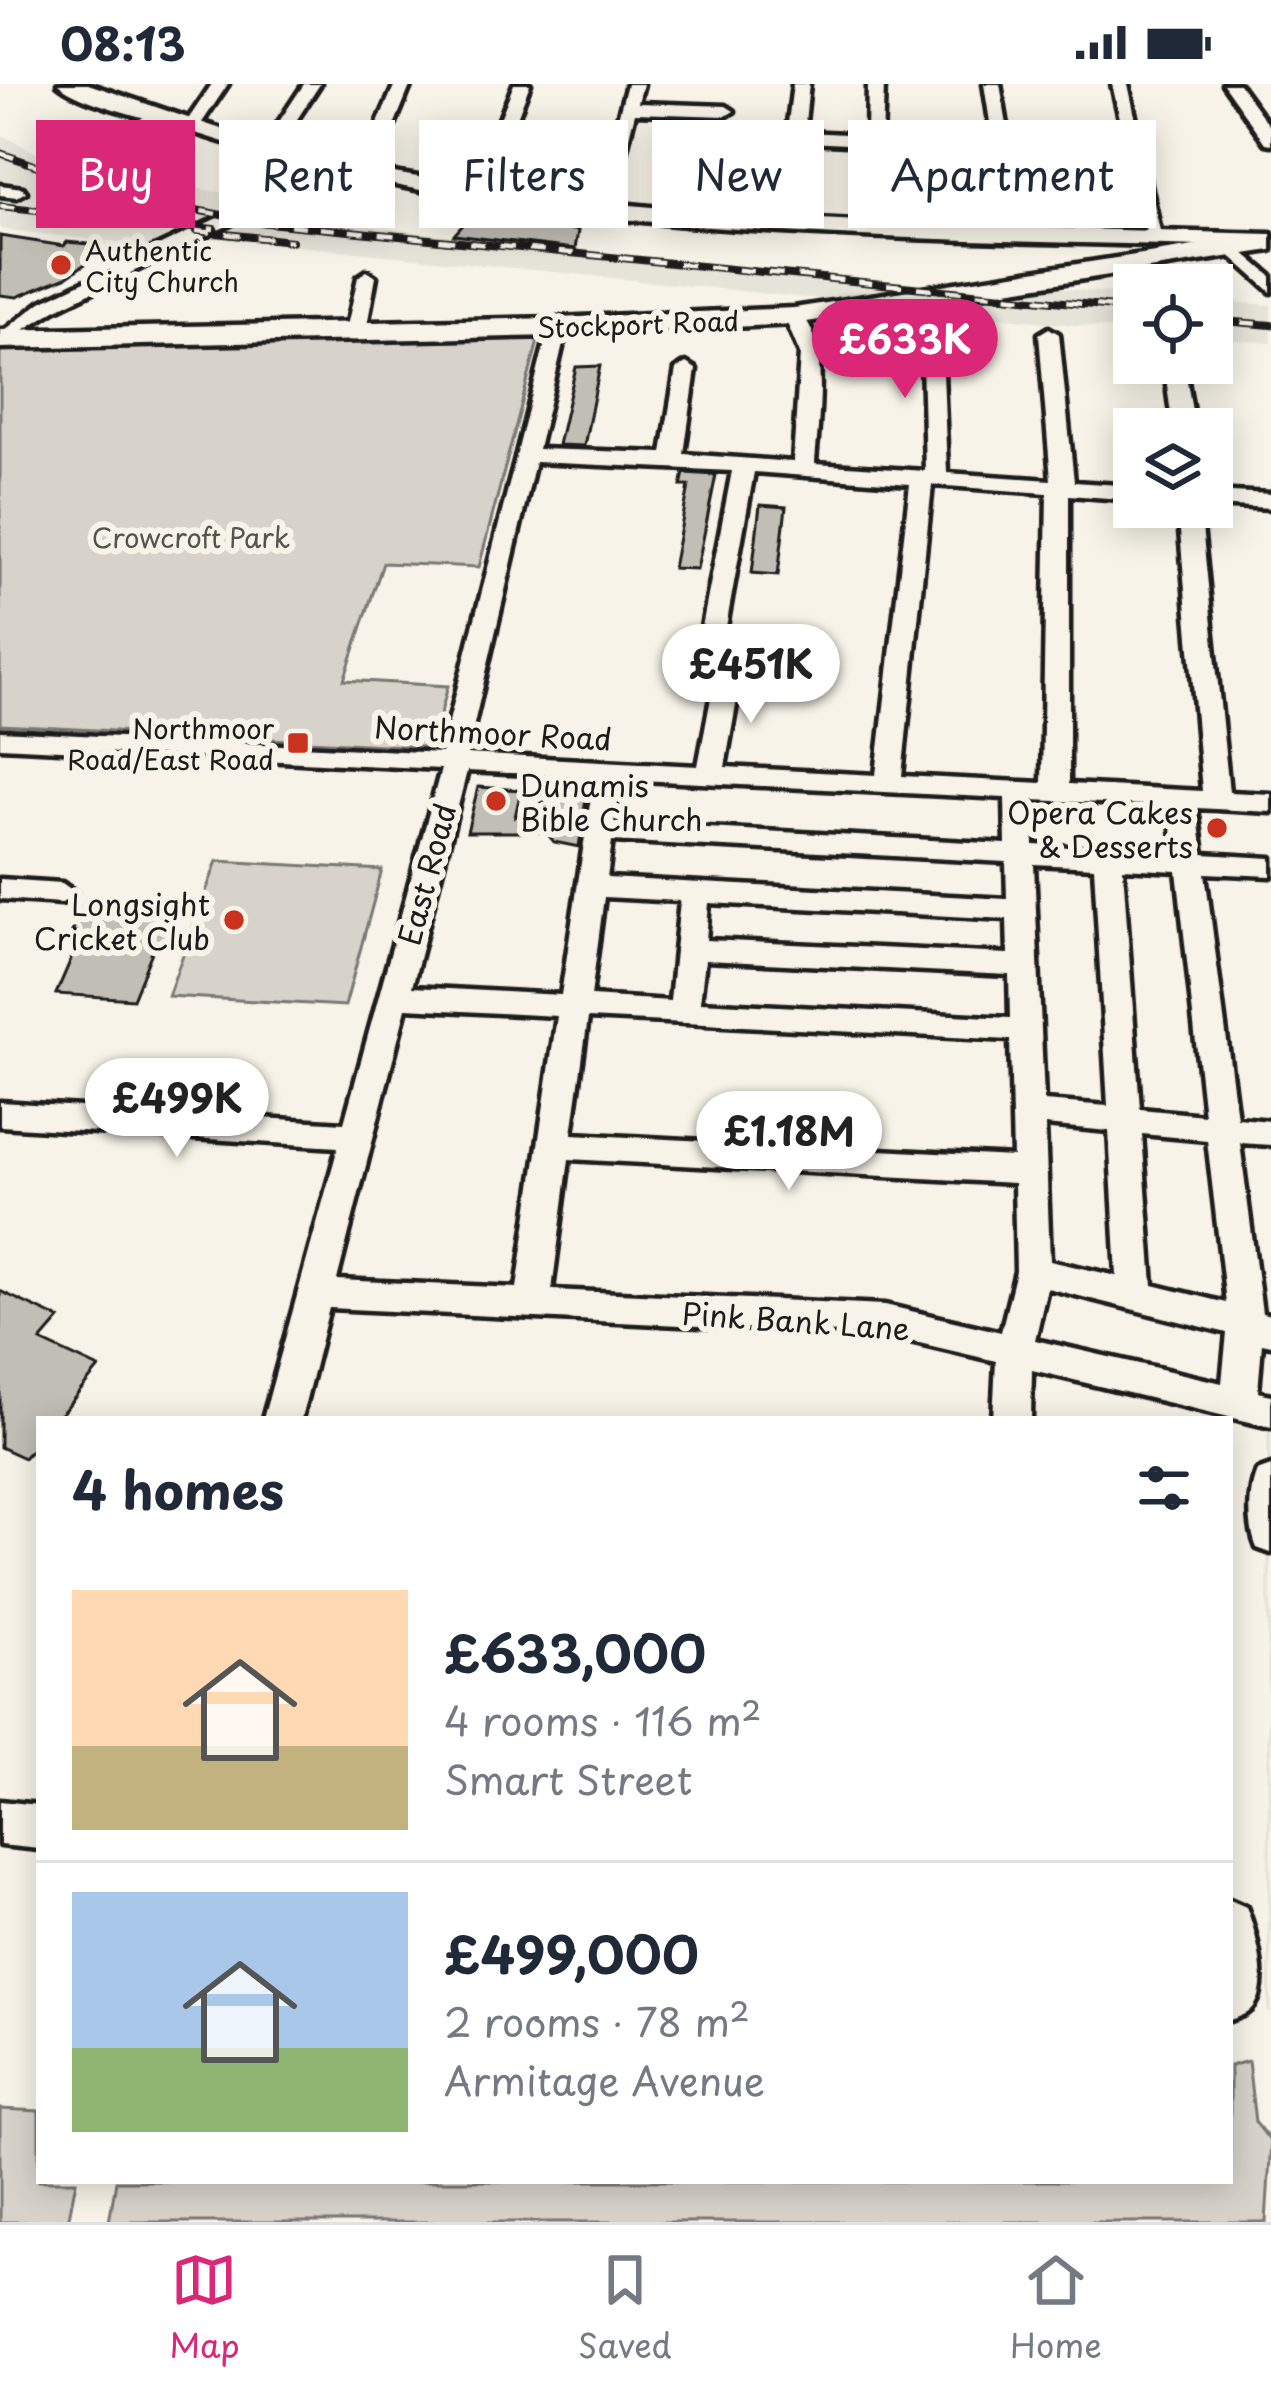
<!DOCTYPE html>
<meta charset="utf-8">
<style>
body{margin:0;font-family:"Playpen Sans",sans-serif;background:#f6f6f7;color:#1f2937;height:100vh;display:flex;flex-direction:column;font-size:45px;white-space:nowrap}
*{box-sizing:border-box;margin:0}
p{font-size:39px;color:#747a83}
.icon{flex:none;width:66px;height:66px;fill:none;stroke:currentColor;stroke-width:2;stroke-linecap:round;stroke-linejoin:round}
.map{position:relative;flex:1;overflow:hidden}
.sheet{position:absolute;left:36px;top:1332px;width:1197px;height:768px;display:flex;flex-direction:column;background:#fff;border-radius:0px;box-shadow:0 6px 30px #0003}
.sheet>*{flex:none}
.banner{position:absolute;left:36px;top:36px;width:1200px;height:108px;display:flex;gap:24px}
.tools{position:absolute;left:1113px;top:180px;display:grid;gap:24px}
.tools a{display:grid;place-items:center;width:120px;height:120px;border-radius:0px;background:#fff;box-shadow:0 6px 30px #0003;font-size:60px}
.price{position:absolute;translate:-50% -102px;padding:0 27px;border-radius:42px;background:#fff;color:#222;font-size:39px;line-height:78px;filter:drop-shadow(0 3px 6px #0008)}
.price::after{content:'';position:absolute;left:50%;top:72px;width:36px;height:27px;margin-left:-18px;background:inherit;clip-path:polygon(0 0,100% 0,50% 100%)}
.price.on{background:#db2777;color:#fff}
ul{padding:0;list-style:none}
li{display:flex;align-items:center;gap:36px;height:300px;padding:0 36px}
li+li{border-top:3px solid #e0e1e3}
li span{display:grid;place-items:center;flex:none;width:336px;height:240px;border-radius:0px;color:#555}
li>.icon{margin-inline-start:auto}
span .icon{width:144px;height:144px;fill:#fffc;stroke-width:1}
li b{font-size:51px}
h2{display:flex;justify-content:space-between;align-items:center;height:144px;padding:0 36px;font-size:51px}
.tag{padding:0 42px;border-radius:0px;background:#fff;box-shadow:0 6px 30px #0003;font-size:42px;line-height:108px}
.tag.on{background:#db2777;color:#fff}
.status{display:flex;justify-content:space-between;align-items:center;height:84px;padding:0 60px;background:#fff;direction:ltr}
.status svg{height:33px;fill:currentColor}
.dock{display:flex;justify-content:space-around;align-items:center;height:168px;border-top:3px solid #e0e1e3;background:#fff;font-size:33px;color:#747a83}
.dock a{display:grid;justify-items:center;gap:6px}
.dock .on{color:#db2777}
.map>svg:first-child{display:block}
</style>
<div class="status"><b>08:13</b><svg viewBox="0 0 49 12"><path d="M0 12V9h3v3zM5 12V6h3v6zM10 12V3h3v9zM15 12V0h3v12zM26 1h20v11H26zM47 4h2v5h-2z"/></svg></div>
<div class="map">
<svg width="1271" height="2138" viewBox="0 0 1271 2138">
<rect width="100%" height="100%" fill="#f7f3e8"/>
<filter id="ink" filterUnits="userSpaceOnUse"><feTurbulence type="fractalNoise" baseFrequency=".00833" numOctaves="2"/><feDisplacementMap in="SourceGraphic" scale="24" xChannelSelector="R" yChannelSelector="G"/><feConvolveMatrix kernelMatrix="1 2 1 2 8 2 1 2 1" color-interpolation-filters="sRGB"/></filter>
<g filter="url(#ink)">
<!-- built -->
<path fill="#e6e3d9" d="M 0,50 L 65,84 L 258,114 L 233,128 L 885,199 L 1024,211 L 1046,203 L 1134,211 L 1134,247 L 238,156 L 169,150 L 155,163 L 0,145 Z
M 1212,217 L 1271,221 L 1271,259 L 1212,254 Z
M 1267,1341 L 1271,1342 L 1271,1929 L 1268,1928 Z"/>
<!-- green -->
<path fill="#d7d3cb" stroke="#7a7874" stroke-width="3" d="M 531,254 L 538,257 L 479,483 L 383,479 L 344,596 L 448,602 L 433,659 L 422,663 L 0,641 L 0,265 Z
M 217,777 L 382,786 L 345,922 L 168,912 Z
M 1248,1977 L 1255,2038 L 1271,2058 L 1266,2138 L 109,2138 L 116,2097 L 1230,2097 L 1230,1982 Z
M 0,2025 L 39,2027 L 39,2097 L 76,2097 L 68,2138 L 0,2138 Z"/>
<!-- building -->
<path fill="#c0beb5" stroke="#1c1c1c" stroke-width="3" d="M 951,106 L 992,108 L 993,134 L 951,132 Z
M 476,126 L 527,137 L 532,131 L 562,134 L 556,142 L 578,147 L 575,165 L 454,151 Z
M 0,152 L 64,162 L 67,158 L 112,162 L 66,193 L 17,213 L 0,211 Z
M 600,282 L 584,362 L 558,361 L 576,283 Z
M 684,389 L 716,391 L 697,485 L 673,484 L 689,402 L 681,402 Z
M 760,421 L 786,423 L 778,491 L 752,489 Z
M 478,703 L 521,706 L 515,733 L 565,707 L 582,709 L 586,715 L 579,763 L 554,758 L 546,748 L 467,748 Z
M 87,814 L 183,819 L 168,858 L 156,858 L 133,915 L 56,910 L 81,852 L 70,852 Z
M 0,1207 L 60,1235 L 41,1257 L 99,1284 L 57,1335 L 39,1335 L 39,1357 L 24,1374 L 0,1363 Z"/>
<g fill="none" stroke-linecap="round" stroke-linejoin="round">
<defs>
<path id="minor" d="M 212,0 L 228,0 L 199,43 L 187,43 L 185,40 Z
M 304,0 L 320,0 L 275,69 L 263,69 L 261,65 Z
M 395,0 L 411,0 L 374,90 L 359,94 L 356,90 Z
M 514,0 L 530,0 L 488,109 L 473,113 L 470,109 Z
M 627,0 L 643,0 L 638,19 L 726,22 L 734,27 L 726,32 L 635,29 L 611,126 L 602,131 L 593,126 Z
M 793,0 L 809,0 L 804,48 L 867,51 L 868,0 L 884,0 L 879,147 L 864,143 L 866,61 L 751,55 L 740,137 L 731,142 L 722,137 L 735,50 L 743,45 L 787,47 Z
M 984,0 L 1000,0 L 1025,147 L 1016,152 L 1007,147 Z
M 1112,0 L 1128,0 L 1162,156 L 1147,152 Z
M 1223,0 L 1239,0 L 1271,44 L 1271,60 L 1265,59 Z
M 160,25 L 168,30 L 166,33 L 119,56 L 158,64 L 158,72 L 95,58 Z
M 331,80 L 345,84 L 55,226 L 25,245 L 13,259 L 0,259 L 0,250 L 41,218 Z
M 0,101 L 23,104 L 26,108 L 17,113 L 0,111 Z
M 1222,150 L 1271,192 L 1271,208 L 1216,159 L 1216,151 Z
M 367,187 L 376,193 L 366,247 L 356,253 L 346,247 L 358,193 Z
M 794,226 C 833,244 817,343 815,380 L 925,387 L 921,238 L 931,232 L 941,238 L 947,389 L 1051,396 L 1039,250 L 1049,244 L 1059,250 L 1074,398 L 1134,402 L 1134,416 L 1069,411 L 1069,700 L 1202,707 L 1178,423 L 1200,423 L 1229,708 L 1271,710 L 1271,728 L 1197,724 L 1203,770 L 1271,774 L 1271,792 L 1205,789 L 1237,1034 L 1271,1037 L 1271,1061 L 1240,1059 L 1262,1229 L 1271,1231 L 1271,1261 L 1262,1259 L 1258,1308 L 1271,1311 L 1271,1343 L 1032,1286 L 1031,1335 L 993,1335 L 996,1277 L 885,1251 L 329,1224 L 301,1335 L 263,1335 L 338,1063 L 0,1042 L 0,1018 L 344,1039 L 441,685 L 0,663 L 0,647 L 441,669 L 550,239 L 567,243 L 538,365 L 662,369 L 676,285 L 686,279 L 696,285 L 684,370 L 793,378 L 800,270 L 784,232 ZM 535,378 L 732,387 L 702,543 L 714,550 L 726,543 L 754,388 L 910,400 L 876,691 L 725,683 L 743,582 L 730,574 L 717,582 L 698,682 L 467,670 ZM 932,401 L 1047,409 L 1042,699 L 902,692 ZM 467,687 L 594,693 L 561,911 L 412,903 ZM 620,695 L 1005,714 L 1006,760 L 614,739 ZM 1032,716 L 1169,722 L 1175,769 L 1034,761 ZM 612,757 L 1006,778 L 1007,815 L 607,794 ZM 1034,780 L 1094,783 L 1108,1022 L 1044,1017 ZM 1123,784 L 1177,787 L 1204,1031 L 1140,1025 ZM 604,813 L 680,817 L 670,917 L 591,912 ZM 709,819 L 1007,835 L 1008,870 L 706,856 ZM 705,876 L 1009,891 L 1010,934 L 700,918 ZM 406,924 L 557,932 L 517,1204 L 337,1196 ZM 588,934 L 1010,956 L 1013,1073 L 572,1050 ZM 1045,1041 L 1109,1047 L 1117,1192 L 1050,1177 ZM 1142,1050 L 1207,1056 L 1226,1219 L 1153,1201 ZM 569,1075 L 1014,1099 L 1016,1187 L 1001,1248 L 885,1221 L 552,1206 ZM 1047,1204 L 1227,1249 L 1222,1299 L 1035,1256 Z
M 1164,279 L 1184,279 L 1195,345 L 1173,345 Z
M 1212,407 L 1271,410 L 1271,424 L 1212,421 Z
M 0,795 L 62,799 L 76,809 L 62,819 L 0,815 Z
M 1271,1382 L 1271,1469 L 1257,1464 C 1248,1443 1248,1408 1257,1387 Z
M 0,1717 L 39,1721 L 39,1765 L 0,1761 Z
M 1230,1816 L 1246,1823 C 1255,1845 1270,1899 1255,1921 C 1250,1930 1239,1933 1230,1936 Z"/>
<path id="major" d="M 58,0 L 88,0 C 177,29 265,64 357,82 C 658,141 966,141 1271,150 L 1271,164 C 906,152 527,162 177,43 C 145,33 82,20 58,0 Z"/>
<path id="highway" d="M 1271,150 L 1271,166 L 794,240 L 557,252 L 0,264 L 0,246 L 557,234 L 794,224 Z"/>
</defs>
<!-- minor casing -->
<use href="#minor" stroke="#1c1c1c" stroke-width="9"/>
<!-- major casing -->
<use href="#major" stroke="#1c1c1c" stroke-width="9"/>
<!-- highway casing -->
<use href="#highway" stroke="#1c1c1c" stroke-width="9"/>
<!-- minor -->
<use href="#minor" fill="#f7f3e8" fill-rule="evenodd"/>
<!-- major -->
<use href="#major" fill="#f7f3e8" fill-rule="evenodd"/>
<!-- highway -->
<use href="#highway" fill="#f7f3e8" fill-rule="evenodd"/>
<defs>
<path id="rail" d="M 0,69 L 123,112 L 258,138 L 1134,225
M 0,122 L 214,145
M 196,147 L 292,157
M 1212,236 L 1271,241"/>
</defs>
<!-- rail casing -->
<use href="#rail" stroke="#1c1c1c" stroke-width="8"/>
<!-- rail -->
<use href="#rail" stroke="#f7f3e8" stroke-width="4.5" stroke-dasharray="15" stroke-linecap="butt"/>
</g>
</g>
<!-- markers -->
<g fill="#c8321e" stroke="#f7f3e8" stroke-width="4.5">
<circle cx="61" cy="181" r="12"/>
<rect x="286" y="647" width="24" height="24" rx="6"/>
<circle cx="496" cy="717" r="12"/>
<circle cx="1217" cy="744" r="12"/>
<circle cx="234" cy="836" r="12"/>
</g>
<g text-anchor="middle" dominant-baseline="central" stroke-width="12" stroke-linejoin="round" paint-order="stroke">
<!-- far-poi labels -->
<g font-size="27" fill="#1c1c1c" stroke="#f7f3e8" text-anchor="start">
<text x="85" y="165">Authentic<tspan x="85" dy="31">City Church</tspan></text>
<text x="274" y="643" text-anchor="end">Northmoor<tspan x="274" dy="31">Road/East Road</tspan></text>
</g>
<!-- far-street labels -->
<g font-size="27" fill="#1c1c1c" stroke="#f7f3e8">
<text transform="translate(638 239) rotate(-2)">Stockport Road</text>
</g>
<!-- far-park labels -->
<g font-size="27" fill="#545351" stroke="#f7f3e8">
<text x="191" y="452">Crowcroft Park</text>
</g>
<!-- street labels -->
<g font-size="30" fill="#1c1c1c" stroke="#f7f3e8">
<text transform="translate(493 648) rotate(3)">Northmoor Road</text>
<text transform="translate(426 790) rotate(-75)">East Road</text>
<text transform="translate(796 1236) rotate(4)">Pink Bank Lane</text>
</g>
<!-- poi labels -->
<g font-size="30" fill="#1c1c1c" stroke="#f7f3e8" text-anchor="end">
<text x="520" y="700" text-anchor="start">Dunamis<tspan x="520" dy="34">Bible Church</tspan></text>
<text x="1193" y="727">Opera Cakes<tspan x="1193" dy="34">&amp; Desserts</tspan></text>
<text x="210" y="819">Longsight<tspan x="210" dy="34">Cricket Club</tspan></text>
</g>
</g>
</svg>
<div class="tools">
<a><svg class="icon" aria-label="locate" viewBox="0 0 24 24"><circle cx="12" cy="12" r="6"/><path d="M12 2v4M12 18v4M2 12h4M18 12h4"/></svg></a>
<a><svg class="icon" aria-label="layers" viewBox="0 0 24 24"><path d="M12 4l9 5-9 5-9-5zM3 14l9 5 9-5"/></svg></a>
</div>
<b class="price on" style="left:905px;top:317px">£633K</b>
<b class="price" style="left:751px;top:642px">£451K</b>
<b class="price" style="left:177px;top:1076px">£499K</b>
<b class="price" style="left:789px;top:1109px">£1.18M</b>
<div class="banner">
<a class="tag on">Buy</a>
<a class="tag">Rent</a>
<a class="tag">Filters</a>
<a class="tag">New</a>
<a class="tag">Apartment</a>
</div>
<section class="sheet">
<h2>4 homes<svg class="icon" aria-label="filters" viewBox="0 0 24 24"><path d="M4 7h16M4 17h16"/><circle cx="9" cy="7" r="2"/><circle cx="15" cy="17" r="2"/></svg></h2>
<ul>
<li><span style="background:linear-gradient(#ffd9b3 65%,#c2b280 0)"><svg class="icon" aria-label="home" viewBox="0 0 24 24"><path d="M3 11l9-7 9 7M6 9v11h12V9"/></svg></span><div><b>£633,000</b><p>4 rooms · 116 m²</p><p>Smart Street</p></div></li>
<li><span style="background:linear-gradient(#a9c7e8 65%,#8fb573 0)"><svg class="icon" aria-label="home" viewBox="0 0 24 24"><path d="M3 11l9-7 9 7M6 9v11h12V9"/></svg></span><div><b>£499,000</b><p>2 rooms · 78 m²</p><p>Armitage Avenue</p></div></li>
</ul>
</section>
</div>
<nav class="dock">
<a class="on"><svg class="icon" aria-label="map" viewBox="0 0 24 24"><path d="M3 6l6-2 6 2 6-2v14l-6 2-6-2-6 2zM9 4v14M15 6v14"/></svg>Map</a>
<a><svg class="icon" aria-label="saved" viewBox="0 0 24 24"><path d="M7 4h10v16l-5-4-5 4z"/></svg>Saved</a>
<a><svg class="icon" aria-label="home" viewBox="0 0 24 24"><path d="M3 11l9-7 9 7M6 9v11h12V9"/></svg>Home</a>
</nav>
